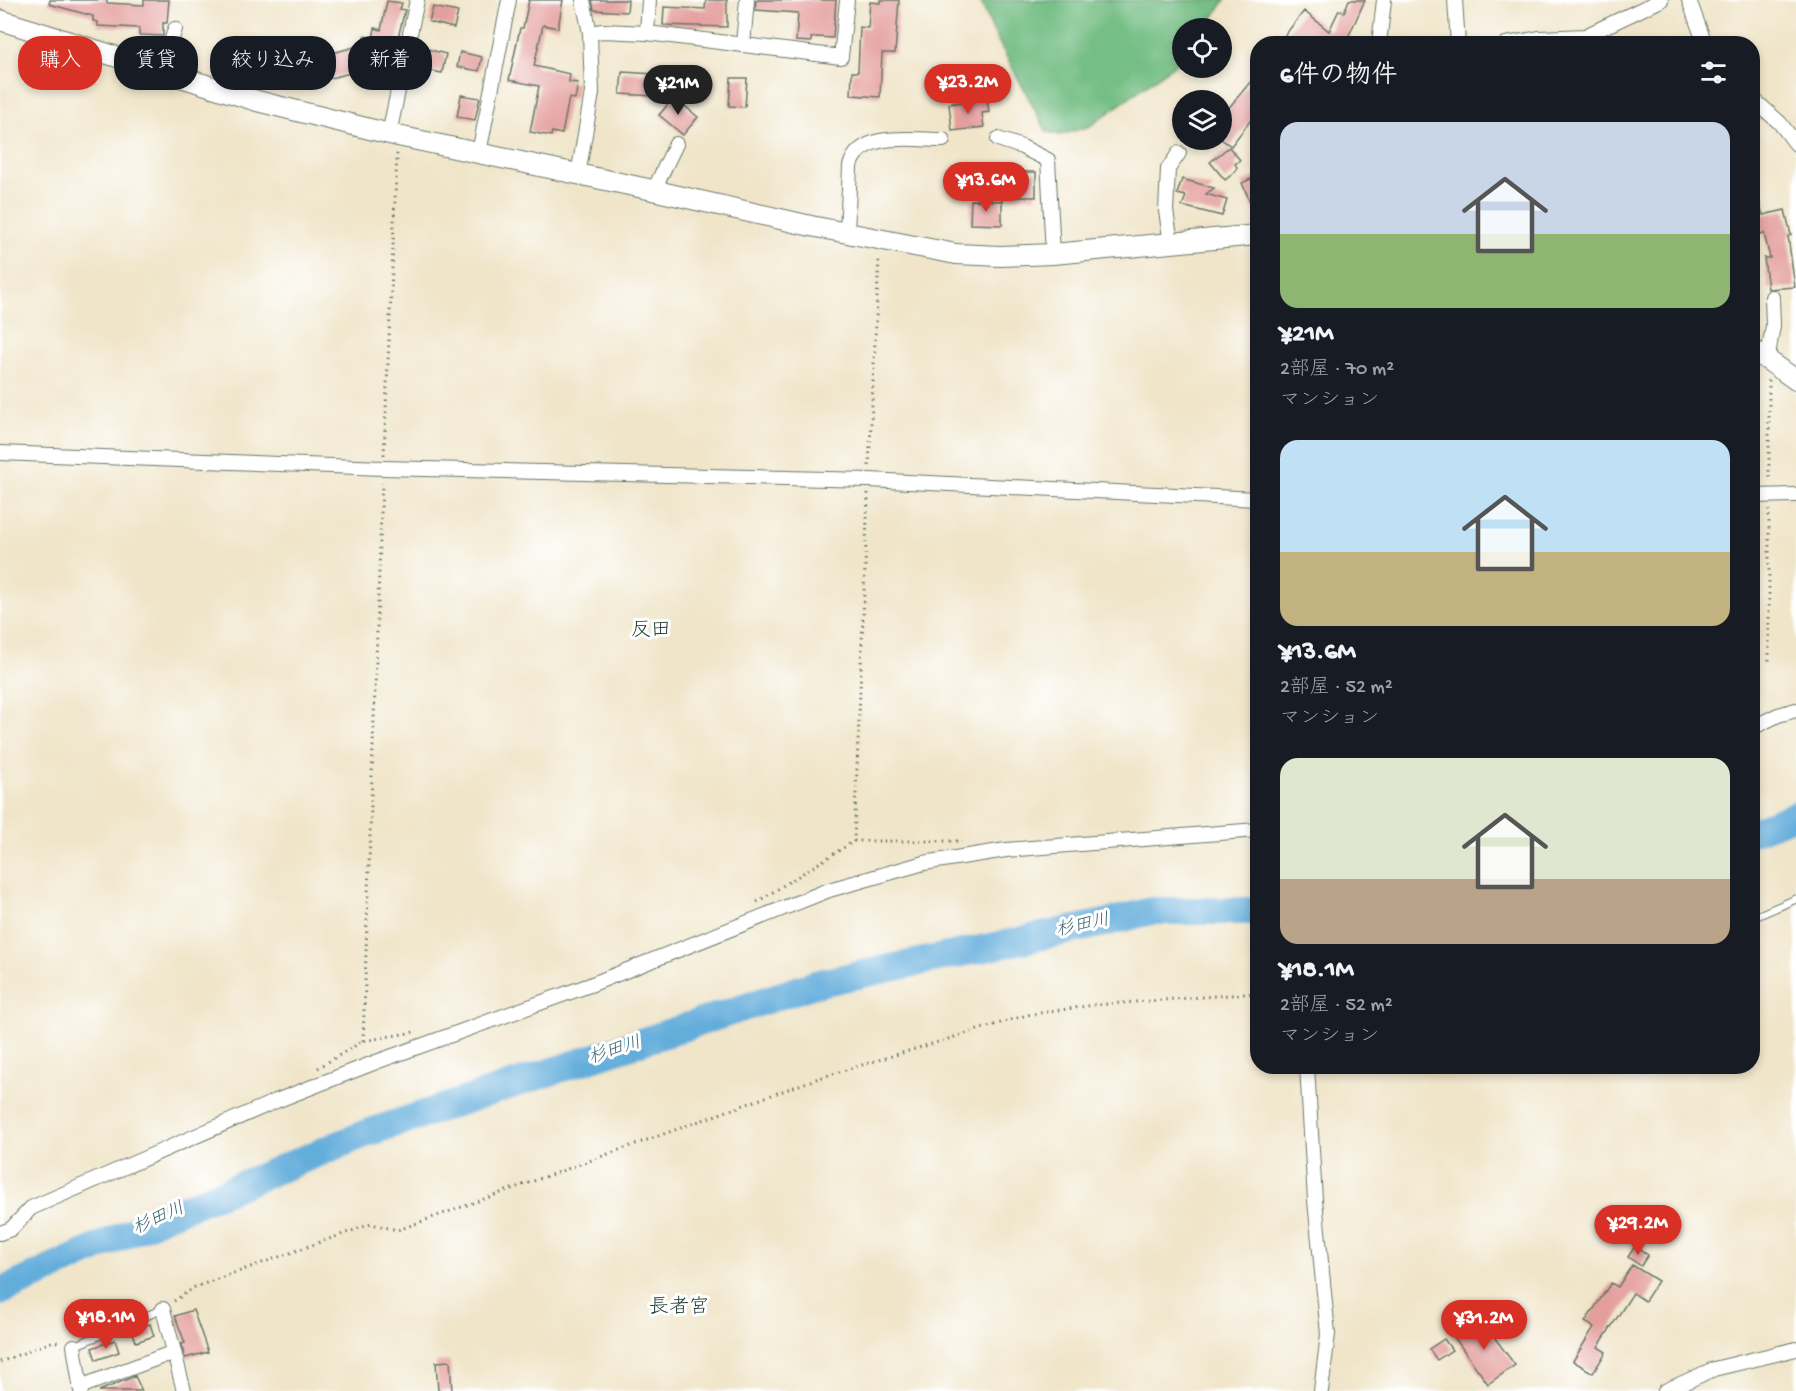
<!DOCTYPE html>
<html lang="ja">
<meta charset="utf-8">
<style>
body{margin:0;font-family:"Gochi Hand","Klee One",sans-serif;background:#20242c;color:#f1f3f6;height:100vh;display:flex;flex-direction:column;font-size:22px;white-space:nowrap}
*{box-sizing:border-box;margin:0}
p{font-size:20px;color:#9ea1a6}
.icon{flex:none;width:33px;height:33px;fill:none;stroke:currentColor;stroke-width:2;stroke-linecap:round;stroke-linejoin:round}
.map{position:relative;flex:1;overflow:hidden}
.drawer{position:absolute;left:1250px;top:36px;width:510px;height:1038px;display:flex;flex-direction:column;background:#171b24;border-radius:24px;box-shadow:0 3px 9px #0003}
.drawer>*{flex:none}
.hud{position:absolute;left:18px;top:36px;width:570px;height:54px;display:flex;gap:12px}
.fabs{position:absolute;left:1172px;top:18px;display:grid;gap:12px}
.fabs a{display:grid;place-items:center;width:60px;height:60px;border-radius:50%;background:#171b24;box-shadow:0 3px 9px #0003;font-size:30px}
.price{position:absolute;translate:-50% -51px;padding:0 14px;border-radius:21px;background:#d93025;color:#fff;font-size:20px;line-height:39px;filter:drop-shadow(0 2px 3px #0008)}
.price::after{content:'';position:absolute;left:50%;top:36px;width:18px;height:14px;margin-left:-9px;background:inherit;clip-path:polygon(0 0,100% 0,50% 100%)}
.price.on{background:#222;color:#fff}
ul{padding:0;list-style:none}
li{display:grid;align-content:center;gap:12px;height:318px;padding:0 30px}
li span{display:grid;place-items:center;height:186px;border-radius:18px;color:#555}
li>.icon{margin-inline-start:auto}
span .icon{width:108px;height:108px;fill:#fffc;stroke-width:1}
li b{font-size:26px}
h2{display:flex;justify-content:space-between;align-items:center;height:72px;padding:0 30px;font-size:26px}
.chip{padding:0 21px;border-radius:24px;background:#171b24;box-shadow:0 3px 9px #0003;font-size:21px;line-height:54px}
.chip.on{background:#d93025;color:#fff}
.map>svg:first-child{display:block}
</style>
<div class="map">
<svg width="1796" height="1391" viewBox="0 0 1796 1391">
<rect width="100%" height="100%" fill="#fff"/>
<filter id="ink" filterUnits="userSpaceOnUse"><feTurbulence type="fractalNoise" baseFrequency=".0167" numOctaves="2"/><feDisplacementMap in="SourceGraphic" scale="12" xChannelSelector="R" yChannelSelector="G"/><feConvolveMatrix kernelMatrix="1 2 1 2 8 2 1 2 1" color-interpolation-filters="sRGB"/></filter>
<filter id="wash" filterUnits="userSpaceOnUse"><feTurbulence type="fractalNoise" baseFrequency=".008" numOctaves="4" result="noise"/><feDisplacementMap in="SourceGraphic" scale="24" xChannelSelector="R" yChannelSelector="G"/><feGaussianBlur stdDeviation="1.35" result="paint"/><feColorMatrix in="noise" values="0 0 0 0 0 0 0 0 0 0 0 0 0 0 0 0 0 1.4 0 .05"/><feComposite in="paint" operator="in"/></filter>
<g filter="url(#wash)">
<rect width="100%" height="100%" fill="#f0e5c9"/>
<!-- forest -->
<path fill="#75be85" stroke="#4a7e5c" stroke-width="1.5" d="M 980,0 L 1225,0 L 1206,28 L 1182,28 L 1182,59 L 1090,126 L 1060,135 L 1047,132 L 996,37 Z"/>
<g fill="none" stroke-linecap="round" stroke-linejoin="round">
<!-- river -->
<path stroke="#64addb" stroke-width="28" d="M 1752,832 L 1796,815
M 0,1292 L 168,1215 L 367,1133 L 815,984 L 1104,923 L 1151,911 L 1257,911"/>
</g>
<g id="blocks">
<!-- building -->
<path fill="#e49f9d" d="M 50,0 L 107,0 L 107,3 L 144,5 L 144,0 L 169,0 L 167,23 L 163,23 L 163,36 L 139,35 L 139,28 L 98,26 L 98,22 L 93,21 L 93,16 L 49,4 Z
M 529,0 L 563,0 L 558,28 L 543,25 L 534,66 L 570,74 L 569,82 L 578,83 L 575,99 L 569,98 L 562,134 L 552,132 L 551,136 L 530,132 L 539,86 L 509,80 L 520,28 L 523,28 Z
M 592,0 L 628,0 L 627,12 L 594,10 Z
M 706,0 L 727,0 L 727,27 L 663,25 L 664,7 L 705,9 Z
M 756,0 L 836,0 L 833,38 L 817,37 L 811,38 L 811,42 L 796,41 L 798,13 L 755,10 Z
M 880,0 L 899,0 L 895,53 L 882,53 L 880,97 L 851,95 L 852,72 L 858,72 L 860,27 L 868,28 L 870,2 L 880,3 Z
M 1349,0 L 1365,0 L 1345,44 L 1278,44 L 1304,11 L 1329,31 L 1339,10 L 1344,12 Z
M 387,1 L 402,3 L 400,9 L 405,10 L 391,65 L 350,55 L 354,72 L 320,81 L 314,58 L 362,45 L 364,36 L 373,38 L 375,28 L 381,30 Z
M 433,7 L 458,12 L 454,28 L 429,22 Z
M 427,49 L 446,54 L 442,73 L 422,69 Z
M 460,52 L 482,57 L 479,71 L 457,67 Z
M 622,72 L 655,74 L 654,96 L 620,94 Z
M 1257,74 L 1257,112 L 1231,146 L 1221,139 L 1221,117 Z
M 731,78 L 747,78 L 745,107 L 729,106 Z
M 461,95 L 480,98 L 475,120 L 457,117 Z
M 674,97 L 698,117 L 683,135 L 659,115 Z
M 987,99 L 989,112 L 982,113 L 984,127 L 952,131 L 949,104 Z
M 1229,147 L 1240,160 L 1235,164 L 1237,167 L 1235,172 L 1225,180 L 1210,162 Z
M 1004,172 L 1036,172 L 1036,197 L 1004,197 Z
M 1257,176 L 1257,217 L 1242,183 Z
M 1182,179 L 1214,188 L 1206,194 L 1227,200 L 1222,216 L 1182,206 L 1186,196 L 1177,194 Z
M 1756,190 L 1763,215 L 1785,210 L 1791,235 L 1788,236 L 1795,287 L 1768,289 L 1764,258 L 1770,258 L 1764,233 L 1752,236 L 1752,191 Z
M 971,200 L 1002,201 L 1002,225 L 970,224 Z
M 1635,1246 L 1648,1255 L 1641,1266 L 1628,1257 Z
M 1632,1265 L 1658,1281 L 1645,1301 L 1633,1293 L 1598,1347 L 1606,1352 L 1593,1373 L 1573,1361 L 1594,1327 L 1585,1322 L 1611,1283 L 1618,1287 Z
M 193,1310 L 208,1352 L 185,1358 L 181,1344 L 185,1343 L 175,1316 Z
M 1480,1318 L 1515,1365 L 1488,1384 L 1454,1337 Z
M 150,1324 L 154,1336 L 136,1342 L 132,1330 Z
M 1444,1339 L 1452,1350 L 1437,1360 L 1429,1349 Z
M 115,1340 L 119,1352 L 96,1360 L 92,1348 Z
M 450,1361 L 452,1391 L 438,1391 L 436,1362 Z
M 135,1376 L 142,1391 L 99,1391 Z"/>
</g>
</g>
<g filter="url(#ink)">
<use href="#blocks" fill-opacity="0" stroke="#687868" stroke-width="1.5"/>
<g fill="none" stroke-linecap="round" stroke-linejoin="round">
<defs>
<path id="lane" d="M 1752,918 L 1796,899
M 74,1346 L 163,1309"/>
<path id="street" d="M 1455,0 L 1458,44
M 1689,0 L 1705,44
M 590,33 L 603,31 L 647,33 L 841,57 L 847,0
M 647,33 L 649,0
M 743,44 L 747,0
M 1379,44 L 1384,0
M 1506,44 L 1540,38 L 1585,36 L 1661,0
M 162,71 L 175,29
M 1752,98 L 1780,123 L 1796,144
M 389,134 L 417,0
M 998,139 L 1022,147 L 1048,160 L 1053,254
M 479,153 L 509,0
M 578,175 L 592,93 L 590,33 L 583,0
M 654,190 L 676,144
M 847,233 L 850,166 C 860,130 914,140 943,140
M 1171,243 L 1166,211 L 1168,169 L 1179,153
M 1769,360 L 1769,349 L 1773,326 L 1772,297
M 0,453 L 383,468 L 869,480 L 1257,499
M 1752,496 L 1796,495
M 1752,728 L 1778,715 L 1796,710
M 1307,1066 L 1315,1200 L 1328,1334 L 1321,1391
M 0,1233 L 11,1229 L 31,1208 L 276,1101 L 376,1062 L 590,985 L 829,890 L 924,863 L 1006,850 L 1257,830
M 163,1309 L 184,1391
M 74,1346 L 81,1391
M 80,1387 L 174,1352
M 1665,1391 L 1714,1369 L 1796,1349"/>
<path id="secondary" d="M 0,20 L 257,101 L 398,136 L 648,189 L 811,226 L 956,254 L 1001,256 L 1053,254 L 1257,235
M 1752,349 L 1796,380"/>
</defs>
<!-- lane casing -->
<use href="#lane" stroke="#687868" stroke-width="9"/>
<!-- street casing -->
<use href="#street" stroke="#687868" stroke-width="16"/>
<!-- secondary casing -->
<use href="#secondary" stroke="#687868" stroke-width="22"/>
<!-- path -->
<path stroke="#687868" stroke-width="3" stroke-dasharray="1.5 4.5" stroke-linecap="butt" d="M 1769,380 L 1769,481
M 384,455 L 397,153
M 869,466 L 879,257
M 868,493 L 854,841 L 962,841
M 1769,509 L 1769,662
M 757,902 L 854,841
M 363,1041 L 382,483
M 318,1068 L 363,1041 L 414,1032
M 174,1301 L 195,1287 L 371,1224 L 398,1230 L 816,1079 L 1027,1015 L 1094,1005 L 1257,993
M 0,1362 L 54,1341 L 61,1343"/>
<!-- lane -->
<use href="#lane" stroke="#fff" stroke-width="7"/>
<!-- street -->
<use href="#street" stroke="#fff" stroke-width="14"/>
<!-- secondary -->
<use href="#secondary" stroke="#fff" stroke-width="20"/>
</g>
</g>
<g text-anchor="middle" dominant-baseline="central" stroke-width="6" stroke-linejoin="round" paint-order="stroke">
<!-- water labels -->
<g font-size="18" font-style="italic" fill="#37646e" stroke="#fff">
<text transform="translate(1083 926) rotate(-12)">杉田川</text>
<text transform="translate(615 1051) rotate(-18)">杉田川</text>
<text transform="translate(159 1219) rotate(-24)">杉田川</text>
</g>
<!-- quarter labels -->
<g font-size="20" fill="#1f3d34" stroke="#fff">
<text x="651" y="631">反田</text>
<text x="679" y="1308">長者宮</text>
</g>
</g>
</svg>
<div class="fabs">
<a><svg class="icon" aria-label="locate" viewBox="0 0 24 24"><circle cx="12" cy="12" r="6"/><path d="M12 2v4M12 18v4M2 12h4M18 12h4"/></svg></a>
<a><svg class="icon" aria-label="layers" viewBox="0 0 24 24"><path d="M12 4l9 5-9 5-9-5zM3 14l9 5 9-5"/></svg></a>
</div>
<b class="price" style="left:968px;top:115px">¥23.2M</b>
<b class="price on" style="left:678px;top:116px">¥21M</b>
<b class="price" style="left:986px;top:213px">¥13.6M</b>
<b class="price" style="left:1638px;top:1256px">¥29.2M</b>
<b class="price" style="left:106px;top:1350px">¥18.1M</b>
<b class="price" style="left:1484px;top:1351px">¥31.2M</b>
<div class="hud">
<a class="chip on">購入</a>
<a class="chip">賃貸</a>
<a class="chip">絞り込み</a>
<a class="chip">新着</a>
</div>
<section class="drawer">
<h2>6件の物件<svg class="icon" aria-label="filters" viewBox="0 0 24 24"><path d="M4 7h16M4 17h16"/><circle cx="9" cy="7" r="2"/><circle cx="15" cy="17" r="2"/></svg></h2>
<ul>
<li><span style="background:linear-gradient(#c9d6e8 60%,#8fb573 0)"><svg class="icon" aria-label="home" viewBox="0 0 24 24"><path d="M3 11l9-7 9 7M6 9v11h12V9"/></svg></span><div><b>¥21M</b><p>2部屋 · 70 m²</p><p>マンション</p></div></li>
<li><span style="background:linear-gradient(#bfe0f5 60%,#c2b280 0)"><svg class="icon" aria-label="home" viewBox="0 0 24 24"><path d="M3 11l9-7 9 7M6 9v11h12V9"/></svg></span><div><b>¥13.6M</b><p>2部屋 · 52 m²</p><p>マンション</p></div></li>
<li><span style="background:linear-gradient(#dfe7d0 65%,#b9a48a 0)"><svg class="icon" aria-label="home" viewBox="0 0 24 24"><path d="M3 11l9-7 9 7M6 9v11h12V9"/></svg></span><div><b>¥18.1M</b><p>2部屋 · 52 m²</p><p>マンション</p></div></li>
</ul>
</section>
</div>
